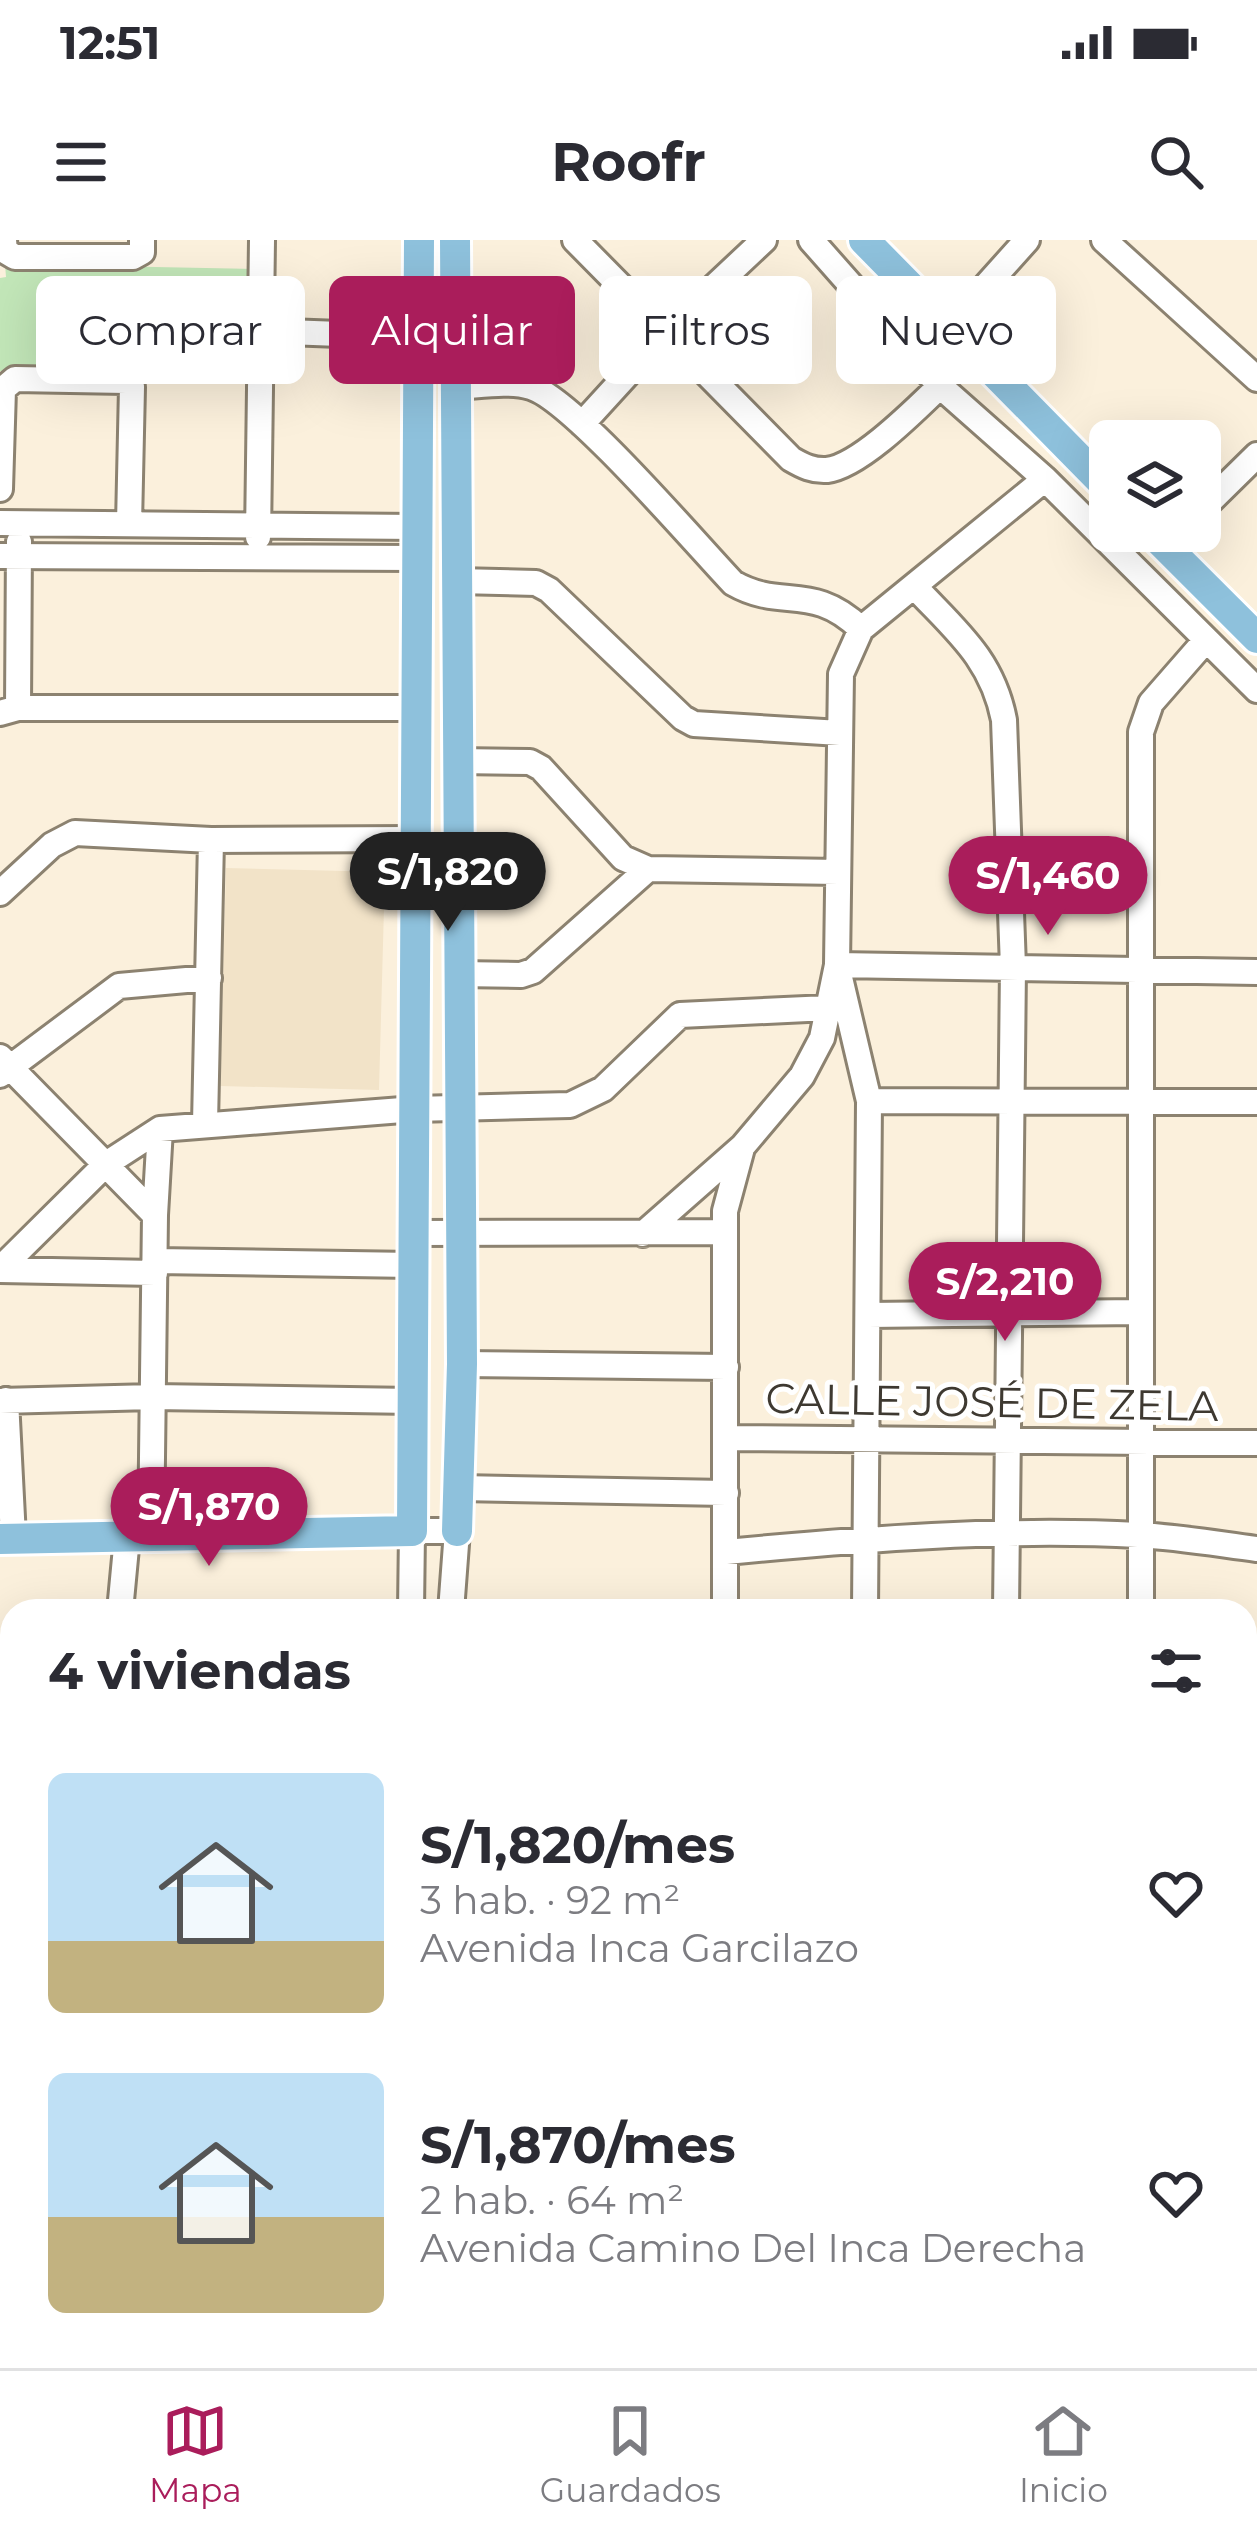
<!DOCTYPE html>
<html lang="es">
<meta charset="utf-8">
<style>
body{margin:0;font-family:Montserrat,sans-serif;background:#f7f7f7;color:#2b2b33;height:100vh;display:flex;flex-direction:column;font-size:45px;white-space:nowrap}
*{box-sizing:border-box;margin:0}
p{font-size:39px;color:#7c7c81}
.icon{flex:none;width:66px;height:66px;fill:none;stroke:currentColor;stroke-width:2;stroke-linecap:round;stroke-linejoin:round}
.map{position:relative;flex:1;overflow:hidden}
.panel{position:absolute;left:0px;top:1359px;width:1257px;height:771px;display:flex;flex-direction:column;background:#fff;border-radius:36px 36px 0 0;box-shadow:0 12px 48px #0002}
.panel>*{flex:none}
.top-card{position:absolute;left:36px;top:36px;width:1185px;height:108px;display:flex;gap:24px}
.tools{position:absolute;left:1089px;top:180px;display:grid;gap:24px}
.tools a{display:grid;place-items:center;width:132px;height:132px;border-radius:18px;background:#fff;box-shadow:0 12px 48px #0002;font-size:60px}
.price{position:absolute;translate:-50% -102px;padding:0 27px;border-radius:42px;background:#aa1d5b;color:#fff;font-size:39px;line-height:78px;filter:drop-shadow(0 3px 6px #0008)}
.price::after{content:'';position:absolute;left:50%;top:72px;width:36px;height:27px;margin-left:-18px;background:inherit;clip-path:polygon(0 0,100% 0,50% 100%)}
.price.current{background:#222;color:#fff}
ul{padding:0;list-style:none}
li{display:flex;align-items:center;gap:36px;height:300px;padding:0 48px}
li span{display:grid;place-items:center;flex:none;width:336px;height:240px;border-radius:18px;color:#555}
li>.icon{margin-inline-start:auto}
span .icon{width:144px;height:144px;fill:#fffc;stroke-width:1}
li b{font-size:51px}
h2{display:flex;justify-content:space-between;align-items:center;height:144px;padding:0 48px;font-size:51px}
.chip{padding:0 42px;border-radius:18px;background:#fff;box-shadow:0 12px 48px #0002;font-size:42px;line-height:108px}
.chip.current{background:#aa1d5b;color:#fff}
.status{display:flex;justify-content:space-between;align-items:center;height:84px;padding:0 60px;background:#fff;direction:ltr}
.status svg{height:33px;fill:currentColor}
header{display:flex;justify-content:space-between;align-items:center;height:156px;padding:0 48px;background:#fff;font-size:54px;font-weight:700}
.dock{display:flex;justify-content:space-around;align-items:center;height:168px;border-top:3px solid #e1e1e2;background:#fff;font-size:33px;color:#7c7c81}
.dock a{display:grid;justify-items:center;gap:6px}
.dock .current{color:#aa1d5b}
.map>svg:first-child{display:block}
</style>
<div class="status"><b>12:51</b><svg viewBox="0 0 49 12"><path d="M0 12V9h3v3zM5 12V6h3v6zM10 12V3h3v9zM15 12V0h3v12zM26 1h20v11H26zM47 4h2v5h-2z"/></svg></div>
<header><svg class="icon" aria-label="menu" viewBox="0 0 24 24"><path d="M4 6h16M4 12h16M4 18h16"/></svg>Roofr<svg class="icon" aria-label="search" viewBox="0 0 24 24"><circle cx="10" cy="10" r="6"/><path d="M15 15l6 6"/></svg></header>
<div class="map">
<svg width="1257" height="2128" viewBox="0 0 1257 2128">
<rect width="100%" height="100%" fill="#fbf0dc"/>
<!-- built -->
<path fill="#f2e3c8" d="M 226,628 L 385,632 L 379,850 L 220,846 Z"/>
<!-- green -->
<path fill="#c2e6b8" d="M 5,24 L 256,29 L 253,133 L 0,131 L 0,38 L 6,37 Z"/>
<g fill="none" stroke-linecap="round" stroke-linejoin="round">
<defs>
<path id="minor" d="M 4,0 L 5,11 L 15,17 L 133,17 L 142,12 L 142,0
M 575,0 L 791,219 C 803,226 813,231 827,230 C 860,226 916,169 940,146
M 811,0 L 940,146 L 1045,239 L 1257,450
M 1104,0 L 1257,139
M 949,87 L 1027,0
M 261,91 L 418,97
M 456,147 C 478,146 509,140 531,147 C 573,160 695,303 733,343 C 782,371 812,342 861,389
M 582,184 L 666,92 L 764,0
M 0,249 L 3,149 L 15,139 L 126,141 L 132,147 L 129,284
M 1200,271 L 1257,215
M 0,283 L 417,287
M 258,297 L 262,0
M 0,316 L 416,318
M 457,341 L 536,343 L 549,350 L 683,478 L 694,484 L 840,493
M 914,346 C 955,390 992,418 1004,480 L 1013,727 L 1006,1371
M 18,468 L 19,302
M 0,473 L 18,468 L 416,468
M 457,521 L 530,522 L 541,528 L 623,618 L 648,629
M 0,653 L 52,605 L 75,593 L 211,600 L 415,599
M 458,734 L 521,735 L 533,731 L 648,629 L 838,632
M 0,817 L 155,975 L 151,1298
M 0,835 L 119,746 L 209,738
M 869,861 L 1257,862
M 205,884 L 211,600
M 155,975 L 160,889
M 413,993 L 725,992
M 643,994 L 743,906 L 802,836 L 822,798 L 837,725 L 841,434 L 861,389 L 1045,239
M 156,1021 L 413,1025
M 0,1029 L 106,924 L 160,889 L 415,869 L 570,865 L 603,849 L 680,775 L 828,768
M 0,1030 L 155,1033
M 868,1075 L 1141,1072
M 462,1124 L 726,1127
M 6,1160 L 13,1297
M 0,1161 L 153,1157 L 413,1161
M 725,1198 L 1257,1203
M 460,1248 L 726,1253
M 726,1312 C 863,1299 1001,1288 1138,1295 C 1178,1297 1218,1304 1257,1309
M 120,1371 L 127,1297
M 411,1371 L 412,1291 L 457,1291 L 451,1371
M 725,1371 L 725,971 L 742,908
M 865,1371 L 869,861 L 837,725 L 1257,732
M 1141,1371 L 1141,492 L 1151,463 L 1206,400
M 0,1513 L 12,1488
M 1245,1624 L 1257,1623
M 0,1734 L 12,1734
M 0,1885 L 12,1881
M 1245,1892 L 1257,1893
M 0,2020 L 12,2032
M 0,2070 L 12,2058
M 409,2118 L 409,2128
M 455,2118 L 456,2128
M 937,2118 L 938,2128
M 1138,2118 L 1138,2128
M 186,2128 L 186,2118
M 725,2128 L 726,2118
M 841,2128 L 841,2118
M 1003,2128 L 1003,2118"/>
<path id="major" d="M 455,0 L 462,1124 L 457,1291
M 864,0 L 1110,250
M 1150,291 L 1257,398
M 0,1299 L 412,1291 L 419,0"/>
</defs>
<!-- minor casing -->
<use href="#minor" stroke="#8c8270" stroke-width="30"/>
<!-- major casing -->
<use href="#major" stroke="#fff" stroke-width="36"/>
<!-- minor -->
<use href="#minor" stroke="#fff" stroke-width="24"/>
<!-- major -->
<use href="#major" stroke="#8ec1dc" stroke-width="30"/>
</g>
<g text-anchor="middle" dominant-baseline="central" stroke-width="10" stroke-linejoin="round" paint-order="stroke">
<!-- street labels -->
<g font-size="42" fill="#3e3931" stroke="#fff">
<text transform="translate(992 1162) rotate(1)">CALLE JOSÉ DE ZELA</text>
</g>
</g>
</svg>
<div class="tools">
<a><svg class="icon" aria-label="layers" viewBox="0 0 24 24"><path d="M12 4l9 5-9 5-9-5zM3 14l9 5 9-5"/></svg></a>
</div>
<b class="price current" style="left:448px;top:694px">S/1,820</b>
<b class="price" style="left:1048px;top:698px">S/1,460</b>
<b class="price" style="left:1005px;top:1104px">S/2,210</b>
<b class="price" style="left:209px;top:1329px">S/1,870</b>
<div class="top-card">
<a class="chip">Comprar</a>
<a class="chip current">Alquilar</a>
<a class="chip">Filtros</a>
<a class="chip">Nuevo</a>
</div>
<section class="panel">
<h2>4 viviendas<svg class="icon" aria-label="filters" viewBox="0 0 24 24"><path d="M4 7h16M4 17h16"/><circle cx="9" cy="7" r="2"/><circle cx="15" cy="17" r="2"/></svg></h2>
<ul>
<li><span style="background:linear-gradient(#bfe0f5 70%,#c2b280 0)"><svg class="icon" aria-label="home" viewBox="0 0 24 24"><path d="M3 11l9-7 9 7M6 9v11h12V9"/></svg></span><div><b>S/1,820/mes</b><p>3 hab. · 92 m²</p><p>Avenida Inca Garcilazo</p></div><svg class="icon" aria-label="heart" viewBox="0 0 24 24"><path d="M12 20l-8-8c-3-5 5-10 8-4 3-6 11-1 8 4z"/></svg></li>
<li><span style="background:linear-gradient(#bfe0f5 60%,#c2b280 0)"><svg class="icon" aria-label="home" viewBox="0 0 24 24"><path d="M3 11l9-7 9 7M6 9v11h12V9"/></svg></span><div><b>S/1,870/mes</b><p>2 hab. · 64 m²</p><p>Avenida Camino Del Inca Derecha</p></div><svg class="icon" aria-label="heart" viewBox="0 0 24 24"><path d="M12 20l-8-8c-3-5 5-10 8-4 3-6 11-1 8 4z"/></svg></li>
</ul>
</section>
</div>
<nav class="dock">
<a class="current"><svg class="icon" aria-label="map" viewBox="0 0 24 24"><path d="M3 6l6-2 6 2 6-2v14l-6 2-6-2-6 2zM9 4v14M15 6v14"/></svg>Mapa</a>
<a><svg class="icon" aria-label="saved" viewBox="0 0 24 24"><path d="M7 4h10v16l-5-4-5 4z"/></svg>Guardados</a>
<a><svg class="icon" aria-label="home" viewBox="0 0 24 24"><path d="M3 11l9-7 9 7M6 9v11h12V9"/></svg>Inicio</a>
</nav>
